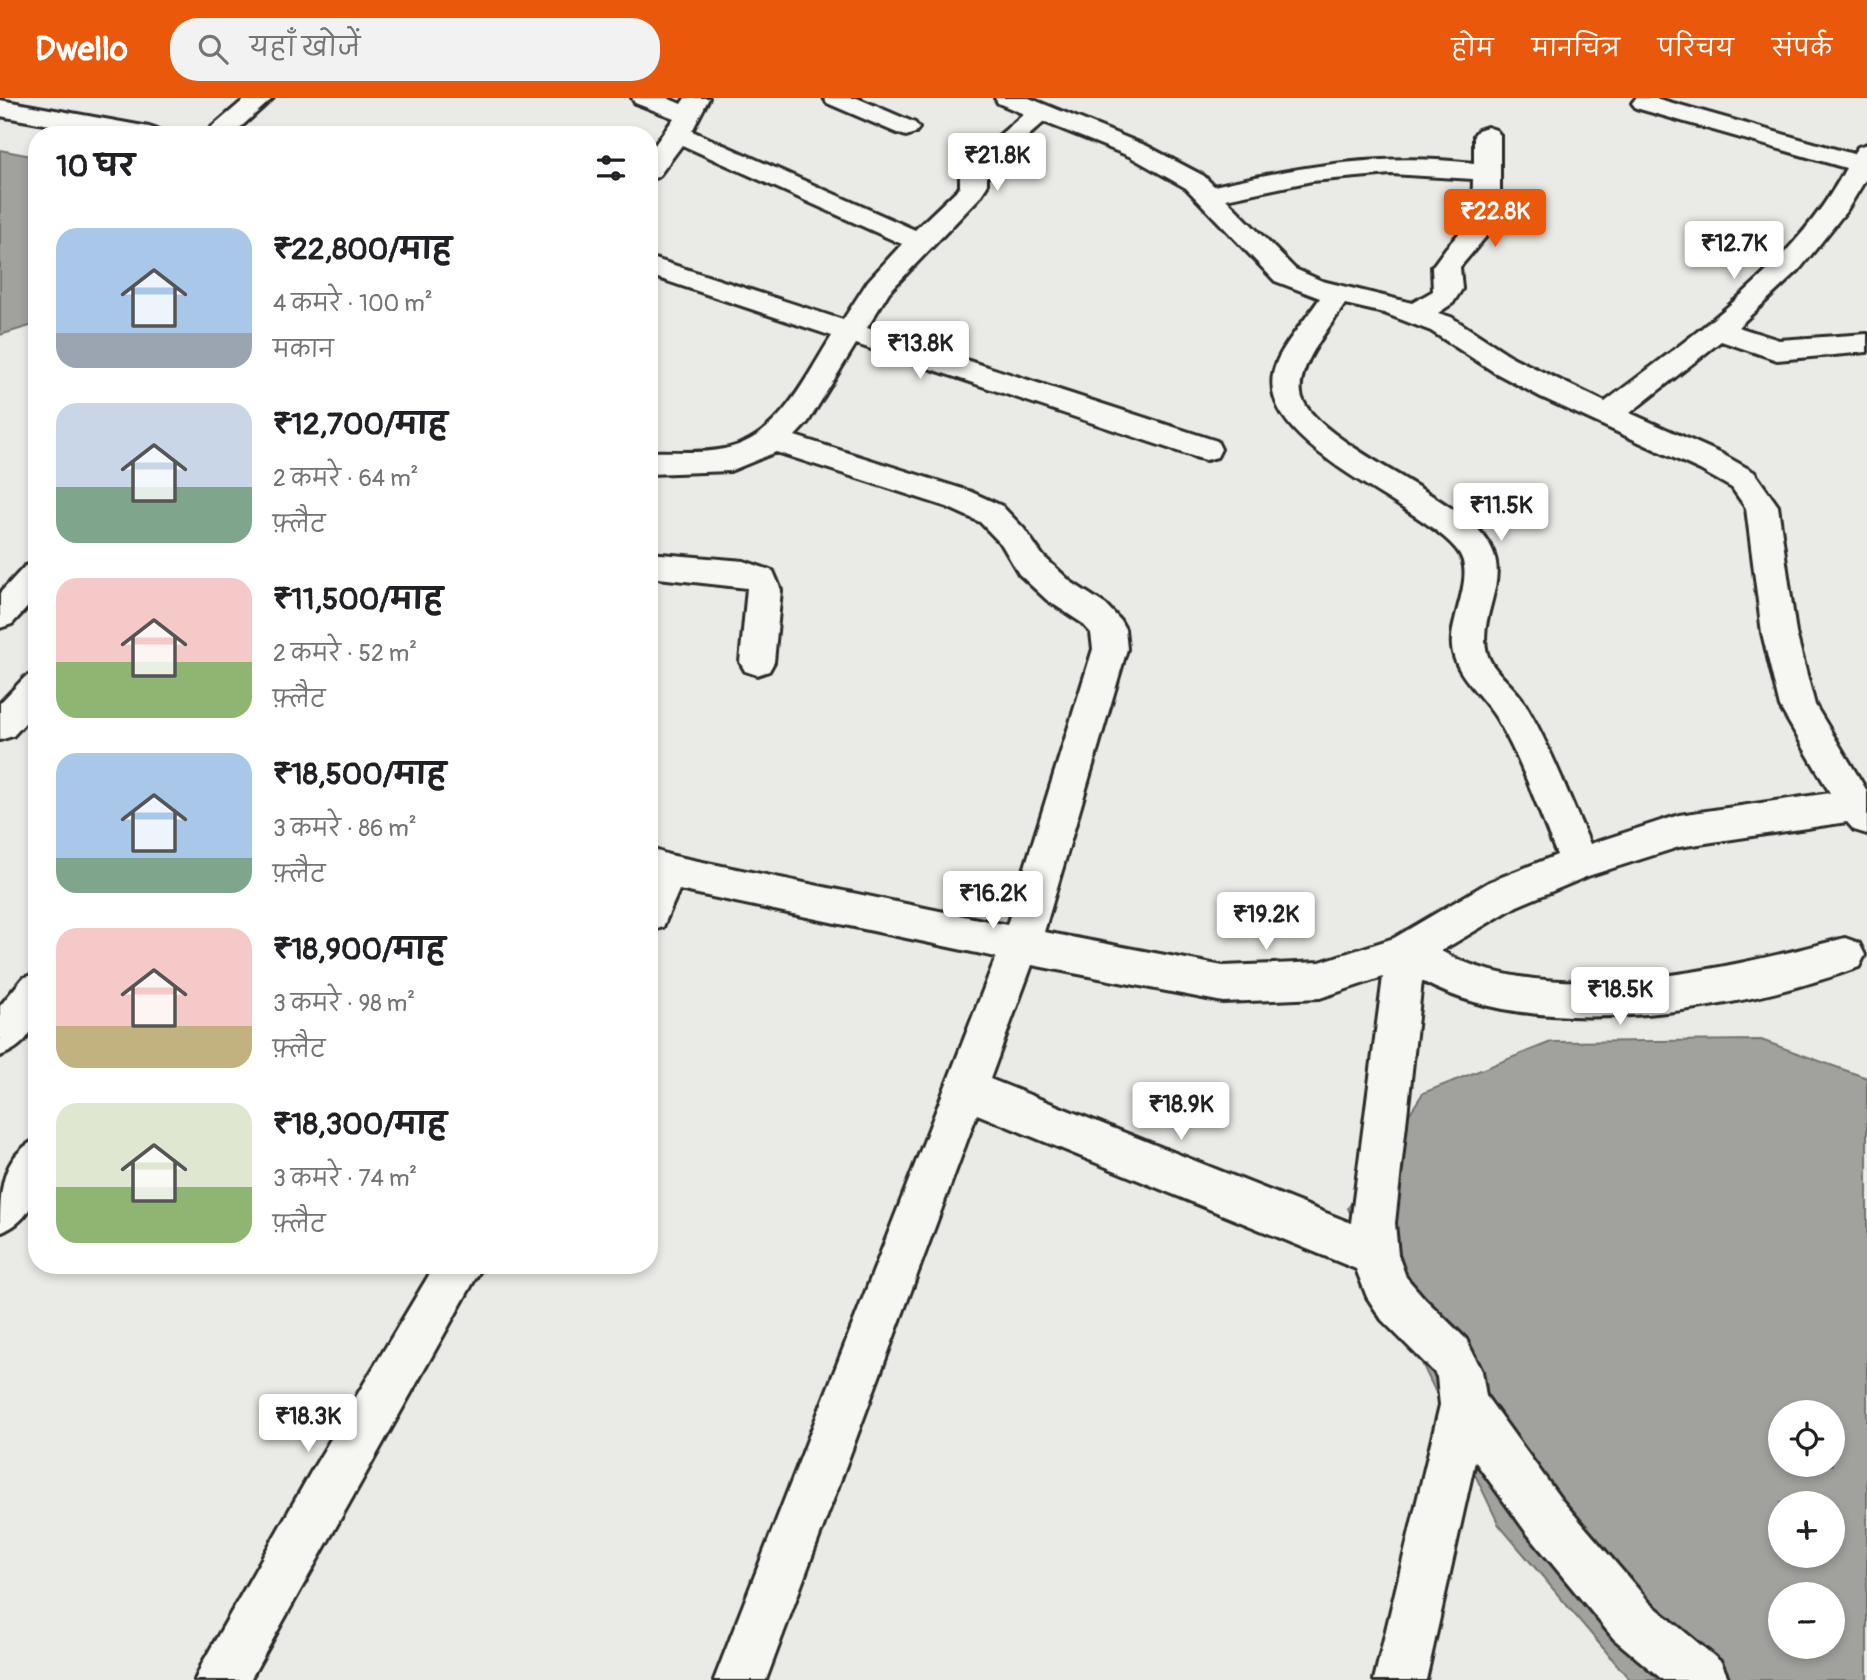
<!DOCTYPE html>
<html lang="hi">
<meta charset="utf-8">
<style>
body{margin:0;font-family:Pangolin,"Playpen Sans Deva",sans-serif;background:#f2f2f2;color:#202124;height:100vh;display:flex;flex-direction:column;font-size:26px;white-space:nowrap}
*{box-sizing:border-box;margin:0}
p{font-size:23px;color:#757577}
.icon{flex:none;width:38px;height:38px;fill:none;stroke:currentColor;stroke-width:2;stroke-linecap:round;stroke-linejoin:round}
.map{position:relative;flex:1;overflow:hidden}
.drawer{position:absolute;left:28px;top:28px;width:630px;height:1148px;display:flex;flex-direction:column;background:#fff;border-radius:28px;box-shadow:0 4px 10px #0003}
.drawer>*{flex:none}
.tools{position:absolute;left:1768px;top:1302px;display:grid;gap:14px}
.tools a{display:grid;place-items:center;width:77px;height:77px;border-radius:50%;background:#fff;box-shadow:0 4px 10px #0003;font-size:35px}
.price{position:absolute;translate:-50% -60px;padding:0 16px;border-radius:7px;background:#fff;color:#222;font-size:23px;line-height:46px;filter:drop-shadow(0 2px 4px #0008)}
.price::after{content:'';position:absolute;left:50%;top:42px;width:21px;height:16px;margin-left:-10px;background:inherit;clip-path:polygon(0 0,100% 0,50% 100%)}
.price.on{background:#ea580c;color:#fff}
ul{padding:0;list-style:none}
li{display:flex;align-items:center;gap:21px;height:175px;padding:0 28px}
li span{display:grid;place-items:center;flex:none;width:196px;height:140px;border-radius:21px;color:#555}
li>.icon{margin-inline-start:auto}
span .icon{width:84px;height:84px;fill:#fffc;stroke-width:1}
li b{font-size:30px}
h2{display:flex;justify-content:space-between;align-items:center;height:84px;padding:0 28px;font-size:30px}
header{display:flex;align-items:center;gap:42px;box-sizing:border-box;height:98px;padding:0 35px;background:#ea580c;color:#fff}
header strong{font-size:33px}
nav{display:flex;gap:38px;margin-inline-start:auto;font-size:24px}
.search{width:490px;height:63px;background:#f2f2f2;display:flex;align-items:center;gap:18px;box-sizing:border-box;padding:0 24px;border-radius:28px;color:#757577;font-size:26px}
.map>svg:first-child{display:block}
</style>
<header>
<strong>Dwello</strong>
<div class="search"><svg class="icon" aria-label="search" viewBox="0 0 24 24"><circle cx="10" cy="10" r="6"/><path d="M15 15l6 6"/></svg>यहाँ खोजें</div>
<nav><a>होम</a><a>मानचित्र</a><a>परिचय</a><a>संपर्क</a></nav>
</header>
<div class="map">
<svg width="1867" height="1582" viewBox="0 0 1867 1582">
<rect width="100%" height="100%" fill="#eaeae6"/>
<filter id="ink" filterUnits="userSpaceOnUse"><feTurbulence type="fractalNoise" baseFrequency=".0143" numOctaves="2"/><feDisplacementMap in="SourceGraphic" scale="14" xChannelSelector="R" yChannelSelector="G"/><feConvolveMatrix kernelMatrix="1 2 1 2 8 2 1 2 1" color-interpolation-filters="sRGB"/></filter>
<g filter="url(#ink)">
<!-- water -->
<path fill="#a1a19e" stroke="#727270" stroke-width="2" fill-rule="evenodd" d="M 0,52 L 37,59 L 37,226 L 0,237 Z
M 1761,942 L 1867,980 L 1867,1582 L 1630,1582 L 1499,1427 L 1348,1110 L 1423,995 L 1551,944 ZM 1780,1314 L 1832,1314 L 1832,1367 L 1780,1367 ZM 1780,1405 L 1832,1405 L 1832,1458 L 1780,1458 ZM 1780,1496 L 1832,1496 L 1832,1549 L 1780,1549 Z"/>
<g fill="none" stroke-linecap="round" stroke-linejoin="round">
<defs>
<path id="minor" d="M 246,0 L 273,0 L 232,37 L 203,37 Z
M 632,0 L 667,0 L 681,6 L 685,0 L 709,0 L 692,33 L 915,132 L 960,89 L 960,77 L 967,65 L 1024,16 L 998,5 L 995,0 L 1029,0 L 1147,48 L 1204,78 L 1214,88 C 1301,68 1384,54 1474,65 L 1474,37 L 1478,32 L 1487,29 L 1496,32 L 1500,37 L 1500,122 L 1460,169 L 1462,191 L 1453,205 L 1438,215 L 1451,219 L 1514,260 L 1605,304 C 1693,237 1793,170 1846,70 L 1636,10 L 1632,5 L 1636,0 L 1655,0 L 1853,56 L 1858,49 L 1867,46 L 1867,79 L 1847,112 L 1799,172 L 1738,229 L 1779,242 L 1867,236 L 1867,254 L 1777,262 L 1721,243 L 1630,315 L 1722,356 L 1754,374 L 1778,408 L 1796,535 L 1815,607 L 1867,693 L 1867,736 L 1854,732 L 1847,724 L 1679,749 L 1588,778 L 1517,808 L 1441,853 C 1551,914 1730,870 1845,840 L 1859,845 L 1865,857 L 1859,869 C 1740,913 1538,947 1422,883 L 1395,1125 L 1398,1157 L 1406,1179 L 1425,1201 L 1466,1241 L 1482,1273 L 1486,1298 L 1560,1400 L 1650,1505 L 1721,1564 L 1729,1582 L 1663,1582 L 1614,1541 L 1526,1434 L 1475,1363 L 1426,1582 L 1374,1582 L 1440,1307 L 1437,1279 L 1434,1274 L 1382,1222 L 1367,1199 L 1356,1171 L 977,1016 L 766,1582 L 714,1582 L 996,859 L 679,792 L 663,829 L 649,834 L 649,750 L 669,757 L 1007,827 L 1093,551 L 1091,535 L 1082,525 L 1047,502 L 1019,476 L 1002,447 L 980,424 L 947,409 L 776,354 L 730,373 L 649,376 L 649,354 C 673,353 701,356 724,351 C 779,341 805,280 832,238 L 649,177 L 649,159 L 843,222 L 868,183 L 902,146 L 682,47 L 658,79 L 649,81 L 649,55 L 674,20 L 635,5 ZM 1044,24 L 1129,58 L 1186,90 L 1275,183 L 1320,200 C 1307,220 1284,245 1276,266 C 1245,345 1417,402 1457,452 C 1479,478 1445,524 1453,555 C 1459,581 1484,599 1497,621 C 1522,663 1538,712 1557,757 L 1489,784 L 1394,840 L 1320,864 L 1223,868 L 1044,834 L 1127,551 L 1125,531 L 1120,522 L 1106,507 L 1071,484 L 1043,458 L 1024,431 L 1002,408 L 969,393 L 795,338 L 808,324 L 856,246 L 1195,359 L 1206,362 L 1217,359 L 1221,351 L 1217,343 L 867,230 L 889,194 L 979,100 L 987,88 L 987,75 ZM 1391,76 L 1473,81 L 1472,121 L 1446,150 L 1432,169 L 1433,193 L 1412,205 L 1322,183 L 1295,171 L 1226,101 L 1312,83 ZM 1345,206 L 1384,215 L 1431,233 L 1494,274 L 1541,299 L 1700,372 L 1732,390 L 1746,410 L 1762,535 L 1780,609 L 1830,695 L 1679,717 L 1590,746 C 1568,697 1550,646 1522,601 C 1512,586 1492,573 1487,555 C 1476,514 1517,478 1483,437 C 1448,395 1318,344 1302,300 C 1293,272 1330,229 1345,206 ZM 1032,867 L 1223,904 L 1320,900 L 1383,879 L 1351,1125 L 990,981 Z
M 824,0 L 857,0 L 915,25 L 919,30 L 915,35 L 906,38 L 897,35 L 827,5 Z
M 0,2 L 149,29 L 158,32 L 162,37 L 105,37 L 0,18 Z
M 649,455 L 744,463 L 773,473 L 781,492 L 774,564 L 769,573 L 757,577 L 745,573 L 740,564 L 747,490 L 649,479 Z
M 37,465 L 37,499 L 12,526 L 0,530 L 0,495 L 25,468 Z
M 37,575 L 37,612 L 13,638 L 0,642 L 0,605 L 25,579 Z
M 37,875 C 37,912 42,942 0,958 L 0,908 L 23,880 Z
M 37,1041 C 37,1081 44,1117 0,1135 C 0,1095 0,1059 37,1041 Z
M 435,1167 L 483,1167 L 250,1582 L 195,1582 L 203,1564 L 311,1374 Z"/>
</defs>
<!-- minor casing -->
<use href="#minor" stroke="#2b2b2b" stroke-width="6"/>
<!-- minor -->
<use href="#minor" fill="#f6f6f2" fill-rule="evenodd"/>
</g>
</g>
</svg>
<div class="tools">
<a><svg class="icon" aria-label="locate" viewBox="0 0 24 24"><circle cx="12" cy="12" r="6"/><path d="M12 2v4M12 18v4M2 12h4M18 12h4"/></svg></a>
<a>+</a>
<a>−</a>
</div>
<b class="price" style="left:997px;top:95px">₹21.8K</b>
<b class="price on" style="left:1495px;top:151px">₹22.8K</b>
<b class="price" style="left:1734px;top:183px">₹12.7K</b>
<b class="price" style="left:920px;top:283px">₹13.8K</b>
<b class="price" style="left:1501px;top:445px">₹11.5K</b>
<b class="price" style="left:993px;top:833px">₹16.2K</b>
<b class="price" style="left:1266px;top:854px">₹19.2K</b>
<b class="price" style="left:1620px;top:929px">₹18.5K</b>
<b class="price" style="left:1181px;top:1044px">₹18.9K</b>
<b class="price" style="left:308px;top:1356px">₹18.3K</b>
<section class="drawer">
<h2>10 घर<svg class="icon" aria-label="filters" viewBox="0 0 24 24"><path d="M4 7h16M4 17h16"/><circle cx="9" cy="7" r="2"/><circle cx="15" cy="17" r="2"/></svg></h2>
<ul>
<li><span style="background:linear-gradient(#a9c7e8 75%,#9aa5b1 0)"><svg class="icon" aria-label="home" viewBox="0 0 24 24"><path d="M3 11l9-7 9 7M6 9v11h12V9"/></svg></span><div><b>₹22,800/माह</b><p>4 कमरे · 100 m²</p><p>मकान</p></div></li>
<li><span style="background:linear-gradient(#c9d6e8 60%,#7fa58c 0)"><svg class="icon" aria-label="home" viewBox="0 0 24 24"><path d="M3 11l9-7 9 7M6 9v11h12V9"/></svg></span><div><b>₹12,700/माह</b><p>2 कमरे · 64 m²</p><p>फ़्लैट</p></div></li>
<li><span style="background:linear-gradient(#f6c9c9 60%,#8fb573 0)"><svg class="icon" aria-label="home" viewBox="0 0 24 24"><path d="M3 11l9-7 9 7M6 9v11h12V9"/></svg></span><div><b>₹11,500/माह</b><p>2 कमरे · 52 m²</p><p>फ़्लैट</p></div></li>
<li><span style="background:linear-gradient(#a9c7e8 75%,#7fa58c 0)"><svg class="icon" aria-label="home" viewBox="0 0 24 24"><path d="M3 11l9-7 9 7M6 9v11h12V9"/></svg></span><div><b>₹18,500/माह</b><p>3 कमरे · 86 m²</p><p>फ़्लैट</p></div></li>
<li><span style="background:linear-gradient(#f6c9c9 70%,#c2b280 0)"><svg class="icon" aria-label="home" viewBox="0 0 24 24"><path d="M3 11l9-7 9 7M6 9v11h12V9"/></svg></span><div><b>₹18,900/माह</b><p>3 कमरे · 98 m²</p><p>फ़्लैट</p></div></li>
<li><span style="background:linear-gradient(#dfe7d0 60%,#8fb573 0)"><svg class="icon" aria-label="home" viewBox="0 0 24 24"><path d="M3 11l9-7 9 7M6 9v11h12V9"/></svg></span><div><b>₹18,300/माह</b><p>3 कमरे · 74 m²</p><p>फ़्लैट</p></div></li>
</ul>
</section>
</div>
